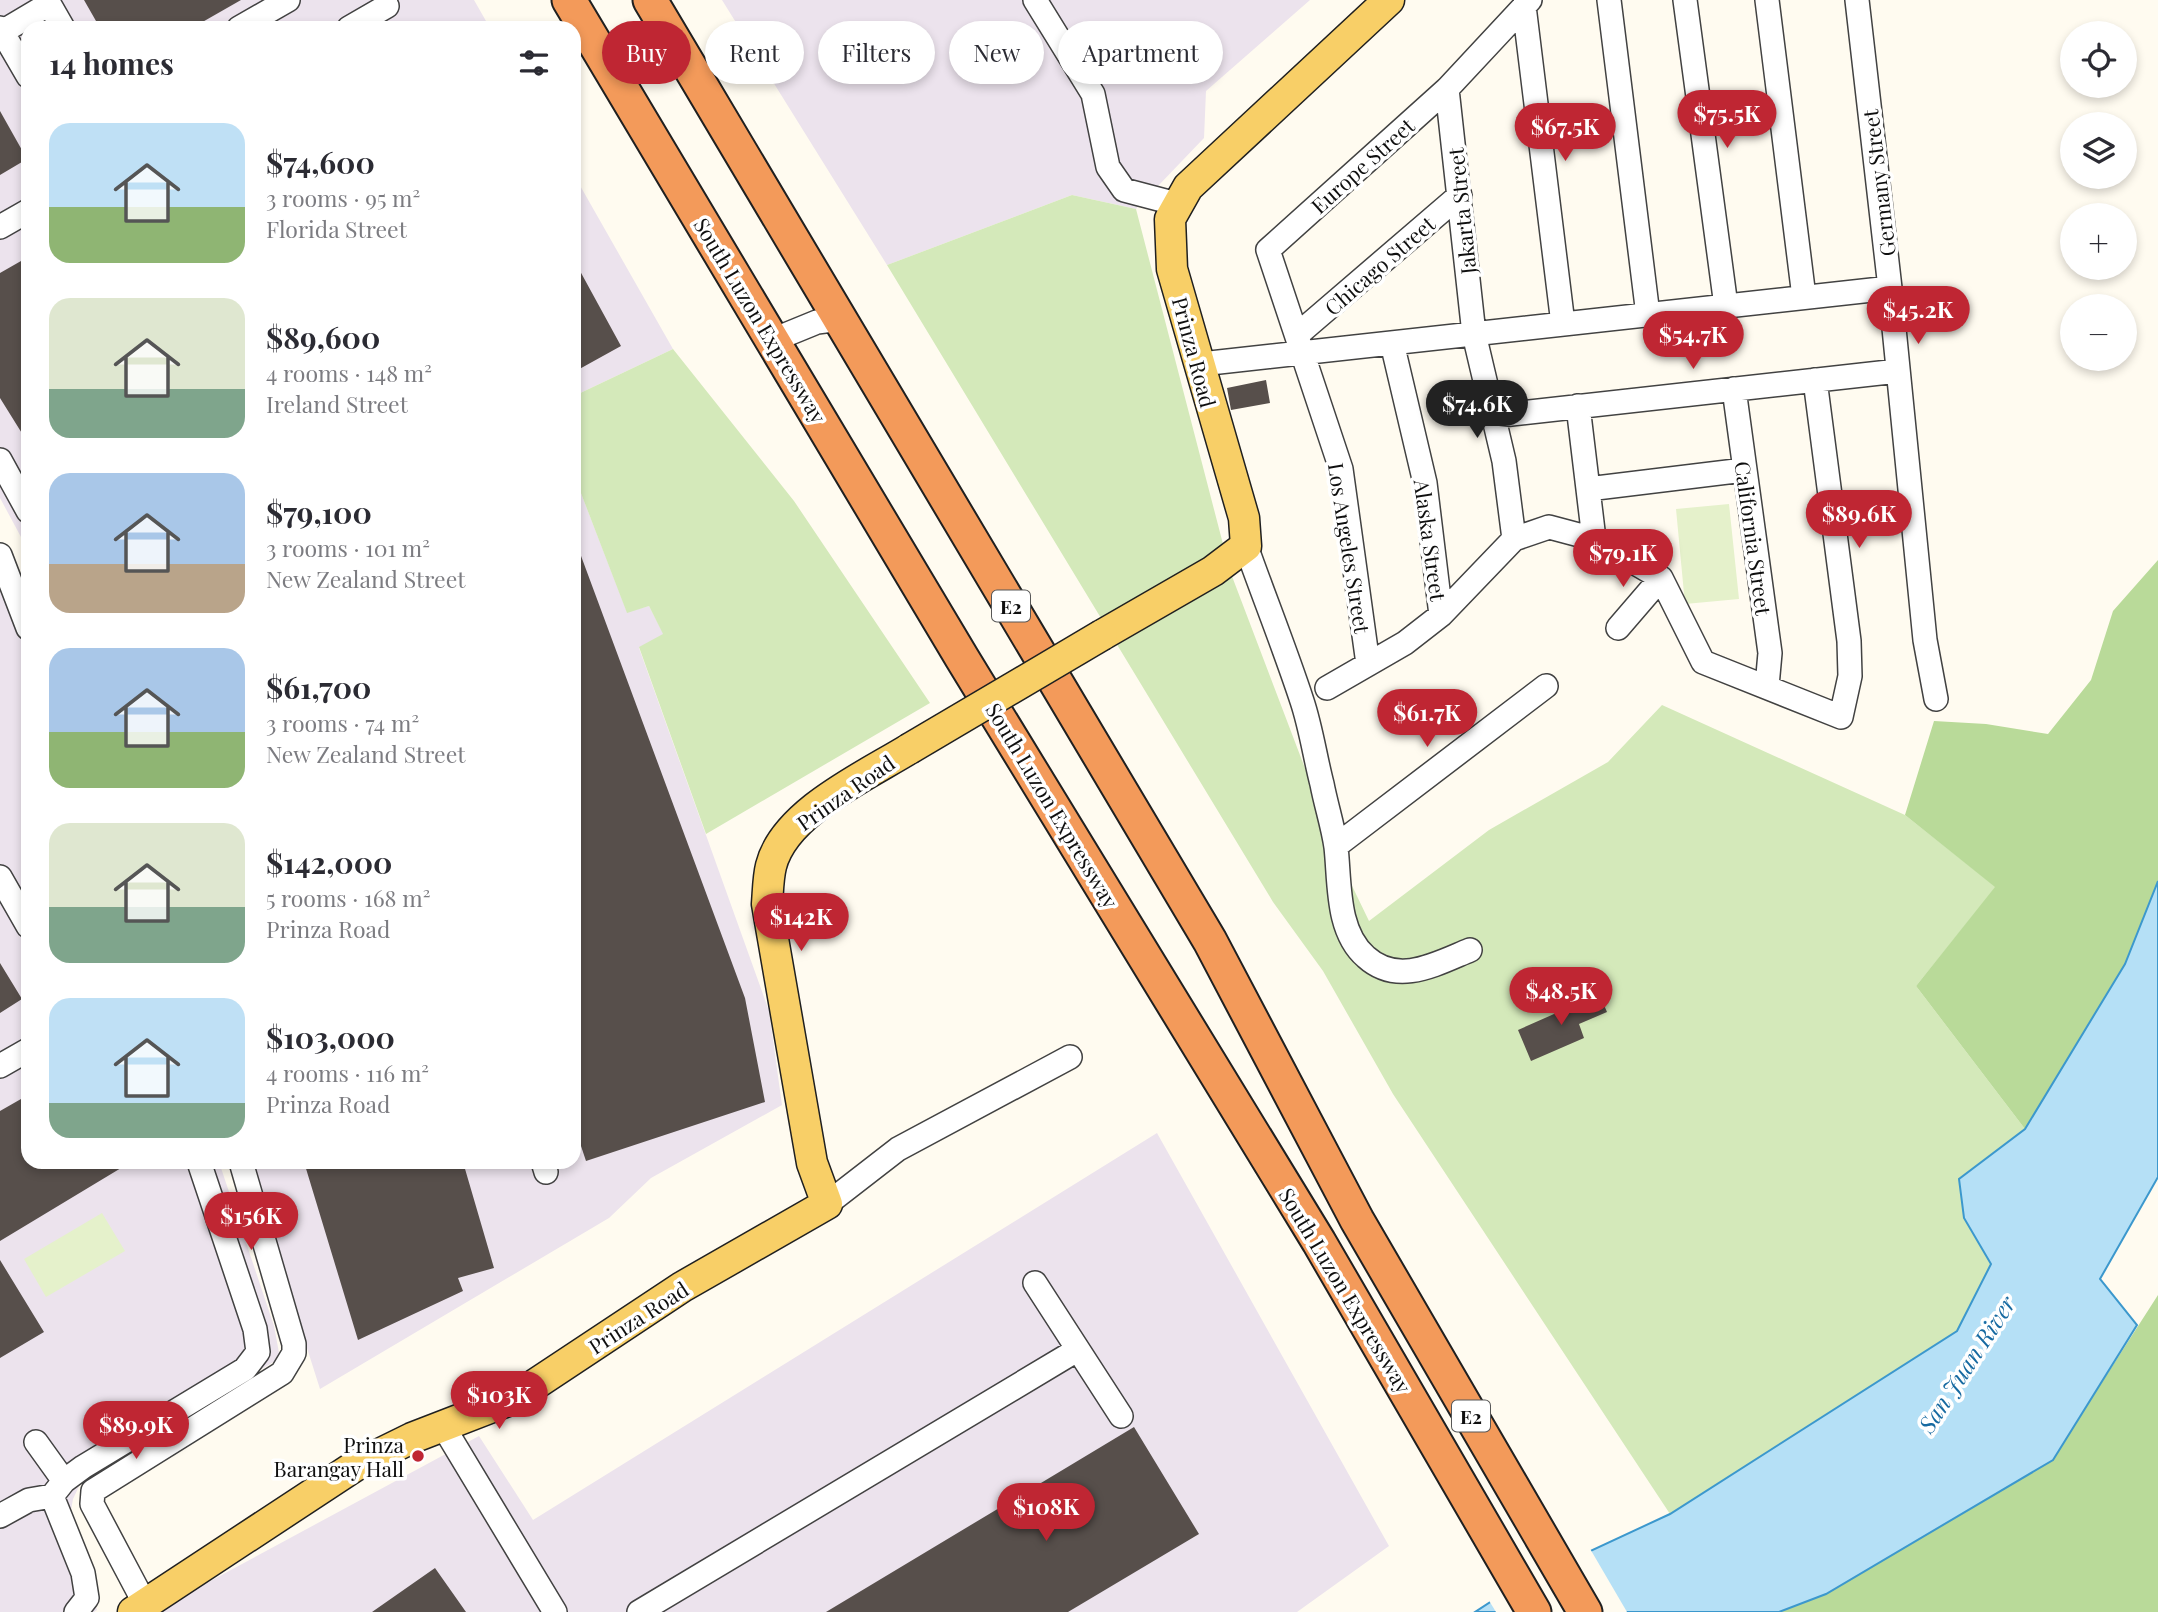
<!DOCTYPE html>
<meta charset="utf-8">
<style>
body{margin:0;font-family:"Playfair Display",serif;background:#f7f7f7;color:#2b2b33;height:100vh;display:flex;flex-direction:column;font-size:26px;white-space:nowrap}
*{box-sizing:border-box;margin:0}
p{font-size:23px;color:#7c7c81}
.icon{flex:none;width:38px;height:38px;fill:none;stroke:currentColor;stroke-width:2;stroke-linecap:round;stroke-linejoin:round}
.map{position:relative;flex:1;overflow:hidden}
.details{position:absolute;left:21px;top:21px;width:560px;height:1148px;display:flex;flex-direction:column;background:#fff;border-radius:21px;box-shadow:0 4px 10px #0003}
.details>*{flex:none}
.banner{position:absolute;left:602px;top:21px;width:665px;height:63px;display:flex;gap:14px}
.buttons{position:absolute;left:2060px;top:21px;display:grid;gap:14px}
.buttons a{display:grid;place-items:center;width:77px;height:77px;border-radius:50%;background:#fff;box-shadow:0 4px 10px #0003;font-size:35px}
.price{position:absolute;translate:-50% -60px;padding:0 16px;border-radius:24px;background:#bf2633;color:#fff;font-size:23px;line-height:46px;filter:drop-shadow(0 2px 4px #0008)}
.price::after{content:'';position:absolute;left:50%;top:42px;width:21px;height:16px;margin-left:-10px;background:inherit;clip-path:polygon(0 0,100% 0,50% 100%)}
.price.current{background:#222;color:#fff}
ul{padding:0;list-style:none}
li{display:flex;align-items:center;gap:21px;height:175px;padding:0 28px}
li span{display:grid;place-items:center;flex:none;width:196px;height:140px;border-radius:21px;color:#555}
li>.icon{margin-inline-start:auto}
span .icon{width:84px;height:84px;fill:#fffc;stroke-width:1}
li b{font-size:30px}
h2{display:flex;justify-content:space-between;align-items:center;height:84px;padding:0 28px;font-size:30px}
.chip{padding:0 24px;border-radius:32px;background:#fff;box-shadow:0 4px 10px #0003;font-size:24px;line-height:63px}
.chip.current{background:#bf2633;color:#fff}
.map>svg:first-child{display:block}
</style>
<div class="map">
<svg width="2158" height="1612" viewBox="0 0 2158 1612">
<rect width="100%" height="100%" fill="#fffbf0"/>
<!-- industrial -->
<path fill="#ece3ed" d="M 0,0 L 474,0 L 490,28 L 28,28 L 28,550 L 0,498 Z
M 722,0 L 1310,0 L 1206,91 L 1204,138 L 1136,209 L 1072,195 L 887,265 Z
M 574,175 L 673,349 L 574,396 Z
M 574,475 L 627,612 L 649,606 L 664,635 L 639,648 L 769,1011 L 782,1105 L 651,1178 L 609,1218 L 320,1389 L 248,1162 L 574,1162 Z
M 0,552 L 28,609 L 28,1162 L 219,1162 L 274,1326 L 280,1358 L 113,1459 L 81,1482 L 73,1499 L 70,1516 L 97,1610 L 94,1612 L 0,1612 Z
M 1157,1133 L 1389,1546 L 1297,1612 L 153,1612 L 479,1436 L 533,1520 Z"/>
<!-- green -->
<path fill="#d4e9ba" d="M 1072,195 L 1136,209 L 1230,571 L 1341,863 L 1369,921 L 1489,830 L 1608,762 L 1662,705 L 1905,815 L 1996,887 L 1916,986 L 2025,1129 L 1959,1179 L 1964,1218 L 1991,1264 L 1957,1331 L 1670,1514 L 1393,1094 L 1323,971 L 1273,902 L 887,265 Z
M 673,349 L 794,501 L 930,703 L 706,834 L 639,647 L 663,634 L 649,606 L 627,613 L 574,475 L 574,396 Z"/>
<!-- forest -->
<path fill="#b9da99" d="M 2158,560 L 2158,881 L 2125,964 L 2025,1129 L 1916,986 L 1995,887 L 1905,815 L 1934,721 L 1986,724 L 2048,734 L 2091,680 L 2113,611 Z
M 2158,1295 L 2158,1612 L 1779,1612 L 1826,1594 L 2052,1460 Z"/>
<!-- pitch -->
<path fill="#e5f1cb" d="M 1729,504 L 1739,599 L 1685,604 L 1676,509 Z
M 102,1213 L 125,1251 L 46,1297 L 24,1259 Z"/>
<!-- water -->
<path fill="#b5e0f6" stroke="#3c98cd" stroke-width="2" d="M 2158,881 L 2158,1177 L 2100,1279 L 2137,1325 L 2053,1460 L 1826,1594 L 1779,1612 L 1475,1612 L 1515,1586 L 1670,1514 L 1957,1331 L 1991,1264 L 1964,1218 L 1959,1179 L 2025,1129 L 2125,964 Z"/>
<!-- pier -->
<path fill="#fffbf0" d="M 1589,1547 L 1627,1612 L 1496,1612 L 1488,1599 L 1513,1583 Z"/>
<!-- building -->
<path fill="#574f4b" d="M 84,0 L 241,0 L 192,28 L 100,28 Z
M 0,111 L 27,159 L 0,175 Z
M 28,257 L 28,443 L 0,398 L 0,273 Z
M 574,260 L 621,346 L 574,372 Z
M 1266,380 L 1270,403 L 1231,410 L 1227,388 Z
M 574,537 L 745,998 L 765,1102 L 586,1161 L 574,1125 Z
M 0,963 L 22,999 L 0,1013 Z
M 1597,989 L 1607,1012 L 1579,1024 L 1584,1038 L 1531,1061 L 1518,1030 L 1581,1002 L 1579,997 Z
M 28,1095 L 28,1162 L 131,1162 L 0,1241 L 0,1111 Z
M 304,1162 L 463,1162 L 494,1268 L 458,1278 L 463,1291 L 358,1340 Z
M 0,1260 L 44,1332 L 0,1358 Z
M 1134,1427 L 1199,1534 L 1068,1612 L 826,1612 Z
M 435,1568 L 466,1612 L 372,1612 Z"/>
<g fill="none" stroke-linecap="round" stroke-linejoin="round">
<defs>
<path id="minor" d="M 47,0 L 63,28
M 1035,0 L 1093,94 L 1108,167 L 1124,190 L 1177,204
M 1609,0 L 1648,315
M 1685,0 L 1726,306
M 1767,0 L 1804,297
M 1857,0 L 1890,288 L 1925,640 L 1936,699
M 1524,6 L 1563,324
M 0,28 L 28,76
M 239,28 L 288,0
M 349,28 L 387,6
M 2,32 L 49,4
M 1447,89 L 1474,334 L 1504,461 L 1514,539
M 0,227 L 28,211
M 1297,335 L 1460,195
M 773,340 L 817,322 L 841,319
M 1392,343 L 1425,483 L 1441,615
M 1201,364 L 1890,288
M 1734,389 L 1770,653 L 1767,686
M 1578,406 L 1594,539
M 1493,416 L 1898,371
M 0,460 L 28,511
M 1588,489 L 1744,470
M 1246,546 C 1264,597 1285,649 1302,701 C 1311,728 1315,757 1322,784 C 1326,805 1333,826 1336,847 C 1340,882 1336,931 1366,957 C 1398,986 1436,964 1470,950
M 0,555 L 28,628
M 1618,628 L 1661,578
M 1368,664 L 1341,469 L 1268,250 L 1447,89 L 1530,0
M 1327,688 L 1405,643 L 1441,615 L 1514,539 L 1549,527 L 1594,539 L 1661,578 L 1703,662 L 1841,717 L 1850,676 L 1849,641 L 1815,380
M 1336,846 L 1546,686
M 0,877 L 28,926
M 0,1066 L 28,1050
M 543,1162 L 546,1172
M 827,1204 L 898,1149 L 1070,1057
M 1035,1283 L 1121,1416
M 443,1426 L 555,1612
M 36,1442 L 64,1481
M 0,1516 L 29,1500 L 52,1496
M 76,1612 L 87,1598 L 83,1573 L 52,1496 L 64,1481 L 83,1467 L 245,1369 L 258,1352 L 255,1329 L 199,1162
M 143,1612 L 145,1604 L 92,1504 L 93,1491 L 282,1373 L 294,1353 L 294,1344 L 241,1162
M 639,1612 L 1077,1350"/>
<path id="major" d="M 1102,635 L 1213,571 L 1246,546 L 1244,518 L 1172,269 L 1170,219 L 1188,187 L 1389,0
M 133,1612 L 355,1466 L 412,1438 L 513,1399 L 682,1287 L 827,1204 L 812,1163 L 767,904 C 768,892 768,878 771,866 C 784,813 865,776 909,749"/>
<path id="highway" d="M 569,0 L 962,658 L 1319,1242 L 1534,1612
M 650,0 L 1210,941 L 1357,1220 L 1585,1612"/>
</defs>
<!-- minor casing -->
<use href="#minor" stroke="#424242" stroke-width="26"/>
<!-- major casing -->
<use href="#major" stroke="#202020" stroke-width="33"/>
<!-- highway casing -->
<use href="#highway" stroke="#202020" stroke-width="37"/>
<!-- minor -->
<use href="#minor" stroke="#fff" stroke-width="23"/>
<!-- major -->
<use href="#major" stroke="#f8cf67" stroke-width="30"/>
<!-- highway -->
<use href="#highway" stroke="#f39a5a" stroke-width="33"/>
<defs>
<path id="major-bridge" d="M 909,749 L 1102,635"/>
</defs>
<!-- major-bridge casing -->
<use href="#major-bridge" stroke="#202020" stroke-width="33" stroke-linecap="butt"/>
<!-- major-bridge -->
<use href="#major-bridge" stroke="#f8cf67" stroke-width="30"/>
</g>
<!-- markers -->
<circle fill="#bf2633" stroke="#fff" stroke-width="2.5" cx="418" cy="1456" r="7"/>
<g text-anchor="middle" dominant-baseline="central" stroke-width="7" stroke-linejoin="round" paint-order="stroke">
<!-- shield labels -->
<g fill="#fff" stroke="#575757" stroke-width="2">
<rect x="992" y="590.5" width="38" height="31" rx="5"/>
<rect x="1452" y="1400.5" width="38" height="31" rx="5"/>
</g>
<g font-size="19" font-weight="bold" fill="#0f0f0f">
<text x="1011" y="606">E2</text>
<text x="1471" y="1416">E2</text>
</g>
<!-- street labels -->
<g font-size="21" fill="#0f0f0f" stroke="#fff">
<text transform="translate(1362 165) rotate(-42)">Europe Street</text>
<text transform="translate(1878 183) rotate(-97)">Germany Street</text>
<text transform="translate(1461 211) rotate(-96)">Jakarta Street</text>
<text transform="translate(1379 265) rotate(-41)">Chicago Street</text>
<text transform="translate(761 320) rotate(59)">South Luzon Expressway</text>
<text transform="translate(1195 352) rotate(75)">Prinza Road</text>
<text transform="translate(1754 538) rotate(82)">California Street</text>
<text transform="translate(1431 540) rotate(82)">Alaska Street</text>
<text transform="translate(1350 548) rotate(81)">Los Angeles Street</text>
<text transform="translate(845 792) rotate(-35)">Prinza Road</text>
<text transform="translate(1053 805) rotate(59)">South Luzon Expressway</text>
<text transform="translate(1346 1290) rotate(59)">South Luzon Expressway</text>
<text transform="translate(638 1317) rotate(-33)">Prinza Road</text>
</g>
<!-- poi labels -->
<g font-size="21" fill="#0f0f0f" stroke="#fff" text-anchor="end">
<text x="404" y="1444">Prinza<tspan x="404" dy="24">Barangay Hall</tspan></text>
</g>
<!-- water labels -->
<g font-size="23" font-style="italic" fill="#176aa1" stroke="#fff">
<text transform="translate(1966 1364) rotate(-57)">San Juan River</text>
</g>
</g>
</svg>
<div class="buttons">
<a><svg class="icon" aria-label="locate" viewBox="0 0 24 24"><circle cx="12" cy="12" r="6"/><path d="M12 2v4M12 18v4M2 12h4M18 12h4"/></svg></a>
<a><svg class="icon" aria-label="layers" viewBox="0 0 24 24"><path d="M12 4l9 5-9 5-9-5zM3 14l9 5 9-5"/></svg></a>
<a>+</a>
<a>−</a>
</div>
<b class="price" style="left:1727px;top:150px">$75.5K</b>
<b class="price" style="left:1565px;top:163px">$67.5K</b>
<b class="price" style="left:1918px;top:346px">$45.2K</b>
<b class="price" style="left:1693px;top:371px">$54.7K</b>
<b class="price current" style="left:1477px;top:440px">$74.6K</b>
<b class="price" style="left:1859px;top:550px">$89.6K</b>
<b class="price" style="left:1623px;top:589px">$79.1K</b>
<b class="price" style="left:1427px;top:749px">$61.7K</b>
<b class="price" style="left:801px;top:953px">$142K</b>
<b class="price" style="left:1561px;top:1027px">$48.5K</b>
<b class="price" style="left:251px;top:1252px">$156K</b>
<b class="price" style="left:499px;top:1431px">$103K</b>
<b class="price" style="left:136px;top:1461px">$89.9K</b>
<b class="price" style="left:1046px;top:1543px">$108K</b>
<div class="banner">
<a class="chip current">Buy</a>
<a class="chip">Rent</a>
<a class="chip">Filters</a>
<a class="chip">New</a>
<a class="chip">Apartment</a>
</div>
<section class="details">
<h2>14 homes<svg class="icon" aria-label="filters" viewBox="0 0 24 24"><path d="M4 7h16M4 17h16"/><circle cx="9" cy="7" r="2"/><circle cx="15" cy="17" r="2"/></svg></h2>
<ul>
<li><span style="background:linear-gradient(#bfe0f5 60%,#8fb573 0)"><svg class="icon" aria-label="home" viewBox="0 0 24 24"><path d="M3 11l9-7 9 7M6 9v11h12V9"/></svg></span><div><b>$74,600</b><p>3 rooms · 95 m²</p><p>Florida Street</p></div></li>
<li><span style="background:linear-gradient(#dfe7d0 65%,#7fa58c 0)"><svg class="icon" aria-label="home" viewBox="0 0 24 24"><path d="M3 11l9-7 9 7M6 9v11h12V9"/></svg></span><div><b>$89,600</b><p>4 rooms · 148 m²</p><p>Ireland Street</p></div></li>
<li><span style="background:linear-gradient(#a9c7e8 65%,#b9a48a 0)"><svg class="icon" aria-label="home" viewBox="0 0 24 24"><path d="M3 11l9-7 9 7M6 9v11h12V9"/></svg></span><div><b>$79,100</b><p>3 rooms · 101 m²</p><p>New Zealand Street</p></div></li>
<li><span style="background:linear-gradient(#a9c7e8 60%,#8fb573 0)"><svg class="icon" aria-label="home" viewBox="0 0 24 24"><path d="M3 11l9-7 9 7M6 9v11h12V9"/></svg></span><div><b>$61,700</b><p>3 rooms · 74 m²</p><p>New Zealand Street</p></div></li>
<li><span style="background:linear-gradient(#dfe7d0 60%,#7fa58c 0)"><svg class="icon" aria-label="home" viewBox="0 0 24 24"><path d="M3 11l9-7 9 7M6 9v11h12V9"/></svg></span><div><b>$142,000</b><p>5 rooms · 168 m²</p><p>Prinza Road</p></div></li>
<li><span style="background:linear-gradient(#bfe0f5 75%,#7fa58c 0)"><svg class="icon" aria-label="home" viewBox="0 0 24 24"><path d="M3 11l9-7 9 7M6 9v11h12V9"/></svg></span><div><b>$103,000</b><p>4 rooms · 116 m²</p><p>Prinza Road</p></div></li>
</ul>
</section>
</div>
